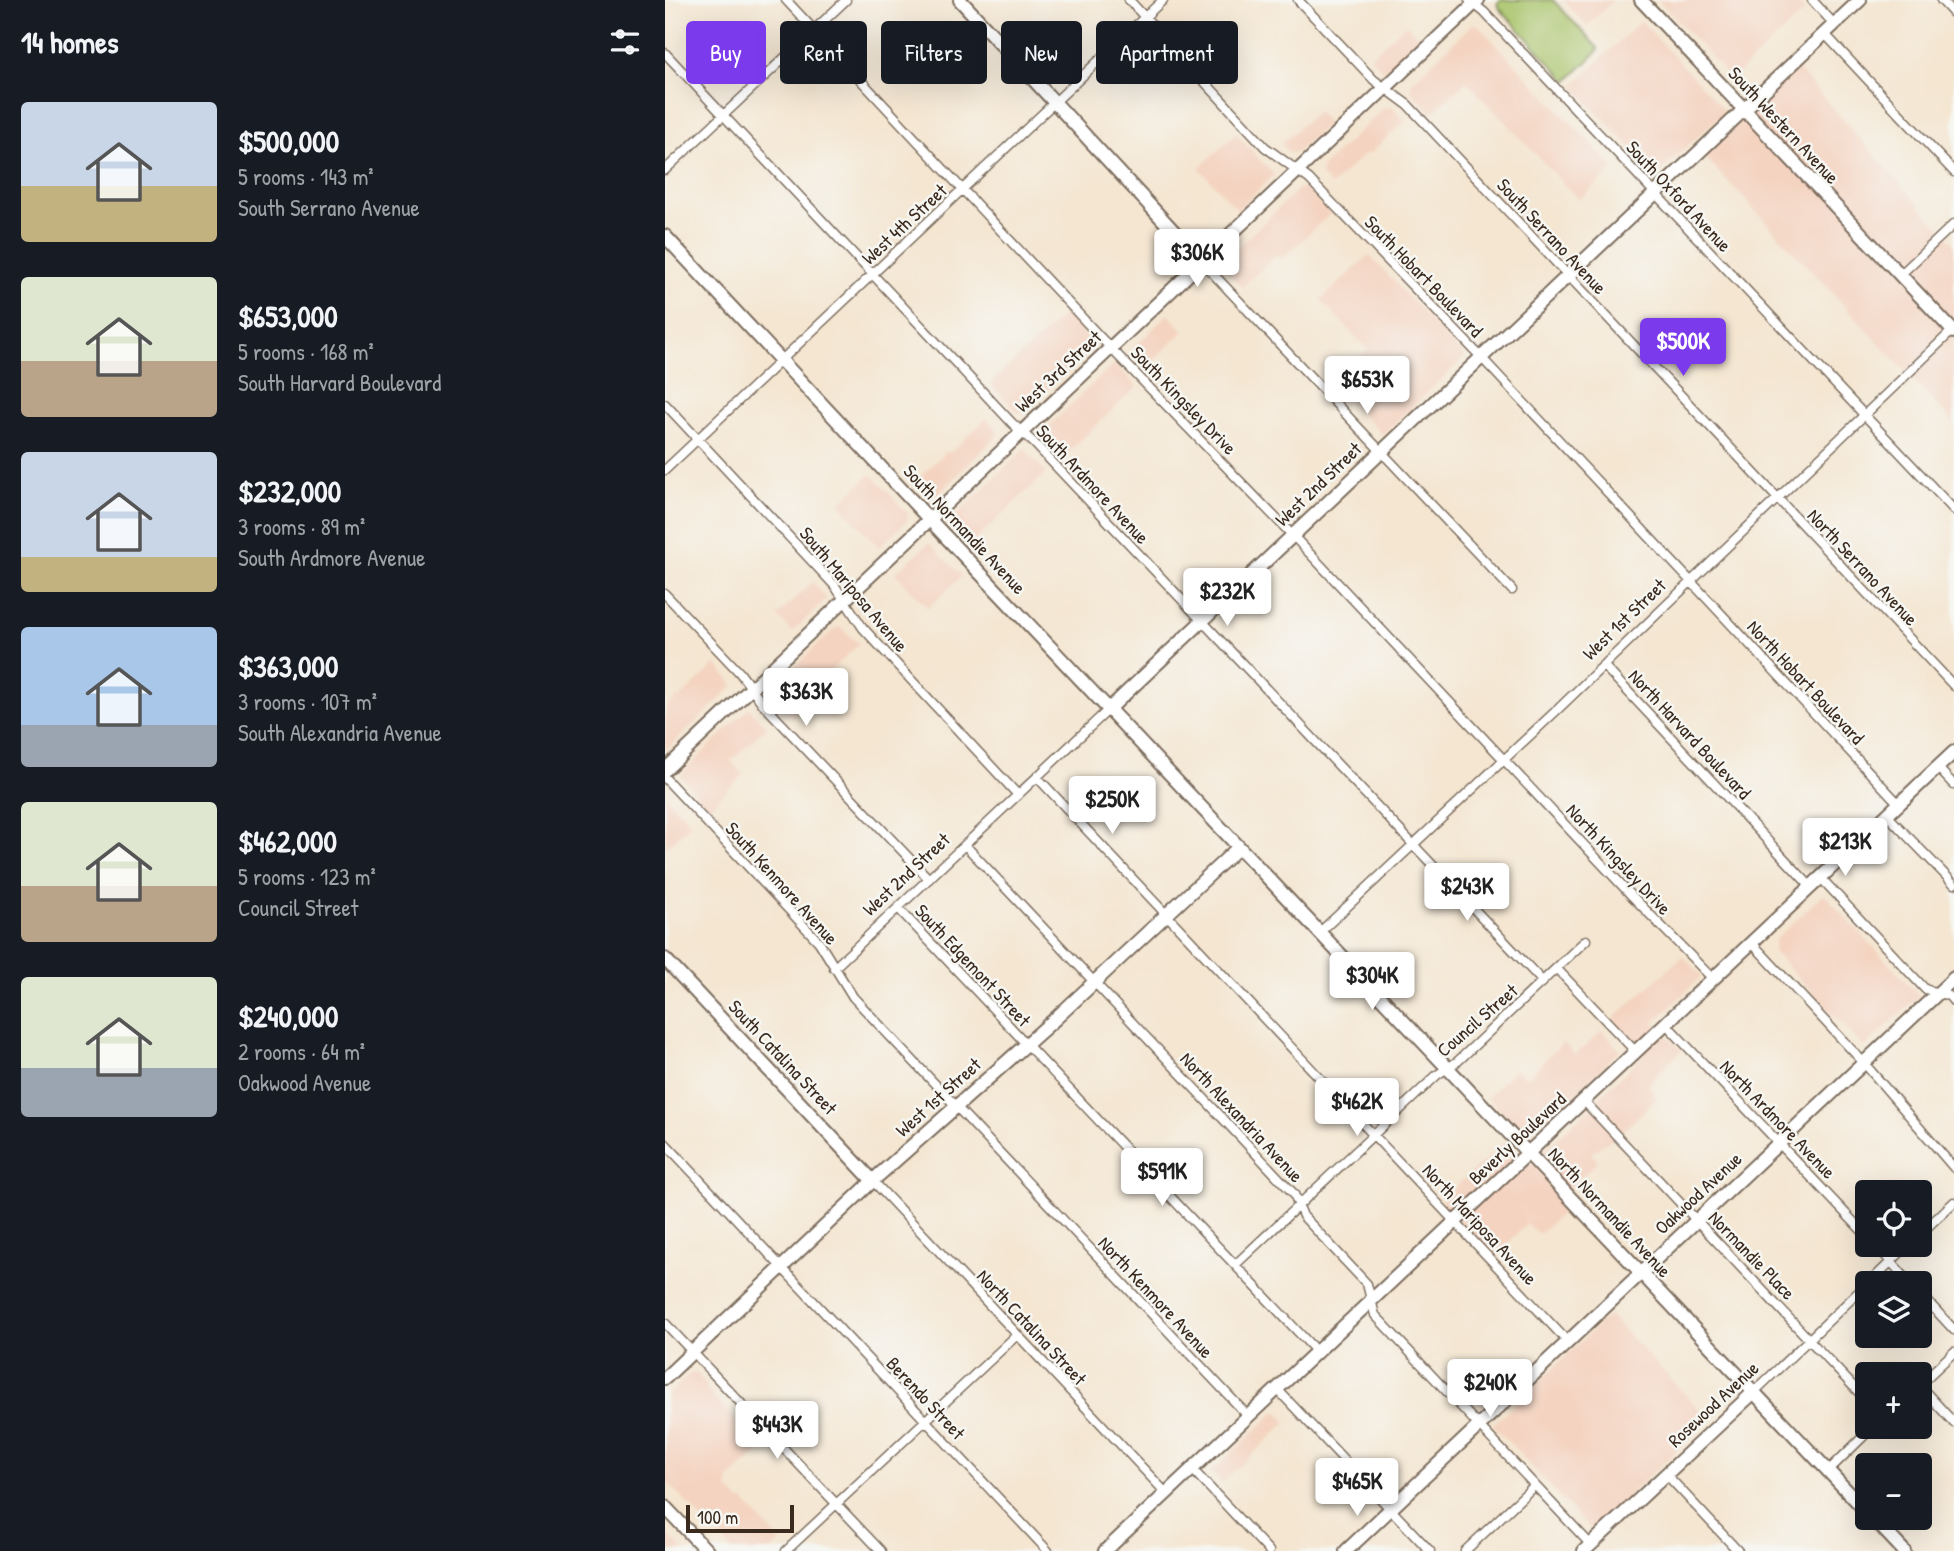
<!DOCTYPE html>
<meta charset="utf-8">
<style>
body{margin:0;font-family:"Patrick Hand",sans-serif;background:#20242c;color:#f1f3f6;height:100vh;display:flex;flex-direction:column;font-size:26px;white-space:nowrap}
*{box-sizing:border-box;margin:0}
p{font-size:23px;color:#9ea1a6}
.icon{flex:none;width:38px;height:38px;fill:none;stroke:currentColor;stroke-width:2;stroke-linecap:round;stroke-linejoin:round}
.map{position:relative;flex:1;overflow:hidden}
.side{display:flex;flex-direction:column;background:#171b24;width:665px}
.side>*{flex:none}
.banner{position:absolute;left:21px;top:21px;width:665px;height:63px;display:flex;gap:14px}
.tools{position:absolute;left:1190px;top:1180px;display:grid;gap:14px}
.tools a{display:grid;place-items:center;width:77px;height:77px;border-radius:7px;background:#171b24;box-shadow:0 7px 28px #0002;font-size:35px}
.scale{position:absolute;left:21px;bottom:18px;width:108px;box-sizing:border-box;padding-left:7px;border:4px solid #3b2a1e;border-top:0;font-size:19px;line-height:24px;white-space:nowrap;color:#3b2a1e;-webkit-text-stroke:5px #f6f6f2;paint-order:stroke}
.price{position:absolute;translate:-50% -60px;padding:0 16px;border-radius:7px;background:#fff;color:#222;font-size:23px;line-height:46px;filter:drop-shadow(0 2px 4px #0008)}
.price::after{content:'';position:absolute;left:50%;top:42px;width:21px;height:16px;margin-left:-10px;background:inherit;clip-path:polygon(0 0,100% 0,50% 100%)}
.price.current{background:#7c3aed;color:#fff}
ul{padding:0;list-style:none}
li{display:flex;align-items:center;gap:21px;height:175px;padding:0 21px}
li span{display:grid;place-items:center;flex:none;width:196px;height:140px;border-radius:7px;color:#555}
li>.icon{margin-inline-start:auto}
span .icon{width:84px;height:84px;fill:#fffc;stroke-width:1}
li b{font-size:30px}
h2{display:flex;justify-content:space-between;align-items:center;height:84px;padding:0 21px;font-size:30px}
.chip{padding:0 24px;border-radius:7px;background:#171b24;box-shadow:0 7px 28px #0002;font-size:24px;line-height:63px}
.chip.current{background:#7c3aed;color:#fff}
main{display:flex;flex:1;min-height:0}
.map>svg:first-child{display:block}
</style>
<main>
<section class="side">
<h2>14 homes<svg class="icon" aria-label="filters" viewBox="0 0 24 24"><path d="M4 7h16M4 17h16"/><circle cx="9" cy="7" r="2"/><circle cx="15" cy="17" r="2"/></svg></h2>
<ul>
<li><span style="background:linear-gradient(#c9d6e8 60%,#c2b280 0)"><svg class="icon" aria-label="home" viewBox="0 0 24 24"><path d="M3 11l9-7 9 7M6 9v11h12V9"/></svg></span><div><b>$500,000</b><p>5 rooms · 143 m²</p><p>South Serrano Avenue</p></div></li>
<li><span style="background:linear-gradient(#dfe7d0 60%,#b9a48a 0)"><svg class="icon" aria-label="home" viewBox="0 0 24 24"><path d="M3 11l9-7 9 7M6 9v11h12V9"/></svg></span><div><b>$653,000</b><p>5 rooms · 168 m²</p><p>South Harvard Boulevard</p></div></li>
<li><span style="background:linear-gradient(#c9d6e8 75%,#c2b280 0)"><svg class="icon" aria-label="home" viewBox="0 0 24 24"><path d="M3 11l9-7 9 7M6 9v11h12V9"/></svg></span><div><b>$232,000</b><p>3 rooms · 89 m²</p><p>South Ardmore Avenue</p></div></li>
<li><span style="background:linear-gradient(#a9c7e8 70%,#9aa5b1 0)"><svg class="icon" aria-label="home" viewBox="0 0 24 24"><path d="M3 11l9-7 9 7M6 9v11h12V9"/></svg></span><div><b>$363,000</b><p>3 rooms · 107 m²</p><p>South Alexandria Avenue</p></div></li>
<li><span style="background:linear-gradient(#dfe7d0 60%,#b9a48a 0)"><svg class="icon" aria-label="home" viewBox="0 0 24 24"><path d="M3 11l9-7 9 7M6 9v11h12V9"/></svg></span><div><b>$462,000</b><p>5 rooms · 123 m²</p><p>Council Street</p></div></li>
<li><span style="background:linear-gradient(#dfe7d0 65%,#9aa5b1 0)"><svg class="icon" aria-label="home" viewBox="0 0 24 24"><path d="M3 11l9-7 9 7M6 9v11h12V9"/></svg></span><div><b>$240,000</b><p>2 rooms · 64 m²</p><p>Oakwood Avenue</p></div></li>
</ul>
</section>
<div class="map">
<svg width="1289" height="1551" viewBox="0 0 1289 1551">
<rect width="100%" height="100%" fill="#f6f6f2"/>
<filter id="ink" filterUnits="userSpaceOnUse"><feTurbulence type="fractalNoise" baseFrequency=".0143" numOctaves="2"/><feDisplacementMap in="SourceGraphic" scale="14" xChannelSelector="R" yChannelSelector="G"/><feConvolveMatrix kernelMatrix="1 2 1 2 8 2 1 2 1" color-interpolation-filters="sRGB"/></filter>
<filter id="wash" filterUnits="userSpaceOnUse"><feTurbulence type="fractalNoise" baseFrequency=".00686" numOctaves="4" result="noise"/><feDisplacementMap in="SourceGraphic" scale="28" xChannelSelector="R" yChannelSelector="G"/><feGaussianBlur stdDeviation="1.57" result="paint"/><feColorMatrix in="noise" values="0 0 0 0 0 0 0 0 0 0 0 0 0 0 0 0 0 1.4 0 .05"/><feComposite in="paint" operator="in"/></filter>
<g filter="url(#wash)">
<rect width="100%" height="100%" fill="#f4e6d1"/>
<!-- built -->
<path fill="#f4d3c0" d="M 898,0 L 949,0 L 922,26 Z
M 993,0 L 1130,0 L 1140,11 L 1067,79 Z
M 976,21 L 1060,111 L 1057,115 L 992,174 L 907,86 Z
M 741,24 L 754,37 L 719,72 L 705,57 Z
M 812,24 L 949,168 L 914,200 L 801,81 L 767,113 L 746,91 L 746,83 L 806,25 Z
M 1129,65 L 1289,244 L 1289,423 L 1036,153 Z
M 727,107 L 740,121 L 704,154 L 702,152 L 666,186 L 656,175 L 657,167 L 719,108 Z
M 652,111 L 663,123 L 631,153 L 625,153 L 616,144 Z
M 571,134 L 609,175 L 573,210 L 534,168 Z
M 634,188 L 643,190 L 665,214 L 617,259 L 612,255 L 577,287 L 559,267 L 559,261 Z
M 704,255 L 800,357 L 717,435 L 668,384 L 703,350 L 656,300 Z
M 401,313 L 426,341 L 425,350 L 358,412 L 352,412 L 325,384 Z
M 503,314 L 519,331 L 483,365 L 471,353 L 470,346 Z
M 450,363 L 472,387 L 398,457 L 377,435 L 378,431 Z
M 321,419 L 333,431 L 331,437 L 268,499 L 261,497 L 248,483 L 282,451 L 285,453 Z
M 359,449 L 381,473 L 306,544 L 287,525 L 287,519 Z
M 206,474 L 243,514 L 242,521 L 214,547 L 174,504 Z
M 264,543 L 297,576 L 263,608 L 230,573 Z
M 148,582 L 162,599 L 127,632 L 112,616 Z
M 175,627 L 194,644 L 158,678 L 163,684 L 128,717 L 106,693 L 106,688 L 171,628 Z
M 51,664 L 69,686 L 0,751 L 0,708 L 12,697 L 14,699 Z
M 84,708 L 102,727 L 66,761 L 78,775 L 43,808 L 15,775 Z
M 0,796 L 26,824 L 0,848 Z
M 1156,896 L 1161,896 L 1254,996 L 1199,1047 L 1109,952 L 1110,940 Z
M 1018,956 L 1037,976 L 989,1023 L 1017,1050 L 983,1084 L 992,1098 L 959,1130 L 926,1153 L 933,1161 L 894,1198 L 902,1208 L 874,1234 L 862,1224 L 829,1257 L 776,1200 L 842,1140 L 863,1167 L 980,1053 L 948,1019 Z
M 937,1031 L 955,1050 L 900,1104 L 887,1110 L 862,1133 L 856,1133 L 822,1097 L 851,1069 L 861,1078 L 898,1043 L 910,1055 Z
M 944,1315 L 1044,1419 L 929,1529 L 924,1528 L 828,1425 Z
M 26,1373 L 31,1373 L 41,1384 L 41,1389 L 97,1448 L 64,1479 L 63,1489 L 75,1502 L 78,1500 L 116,1542 L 106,1551 L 68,1551 L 0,1480 L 0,1397 Z
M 610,1412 L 613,1412 L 622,1422 L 557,1483 L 546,1472 Z
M 0,1531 L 19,1551 L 0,1551 Z"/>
<!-- green -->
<path fill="#a9c46b" stroke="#727744" stroke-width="2" d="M 835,0 L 888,0 L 933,48 L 932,52 L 902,81 L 834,8 L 832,4 Z"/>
</g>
<g filter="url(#ink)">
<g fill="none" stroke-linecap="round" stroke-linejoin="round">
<defs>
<path id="street" d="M 121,0 L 436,338 L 633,541 L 967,896 L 1048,979
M 464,0 L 600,147 L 644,179 L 816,357 L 1234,804
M 633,0 L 709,80 L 743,105 L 1289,686
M 804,0 L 819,12 L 1289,510
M 1147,0 L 1169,24
M 1276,0 L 1289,14
M 1159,33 L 1289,172
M 0,53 L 347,423 L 369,443 L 878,982
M 0,170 L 181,0
M 537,262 L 847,590
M 1235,275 L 1289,224
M 0,404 L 170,586 L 198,628 L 353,795
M 0,470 L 498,0
M 0,594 L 75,673 L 97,703 L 264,879
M 938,665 L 1146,887
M 1273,768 L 1289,785
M 372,777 L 903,1342
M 0,778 L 154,942 L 188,997 L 584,1417
M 1222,815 L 1289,884
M 300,845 L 629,1194 L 638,1216 L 702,1284 L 710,1315 L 926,1545
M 1156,878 L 1260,989 L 1284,996 L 1289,1002
M 233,908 L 653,1353
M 655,932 L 892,710 L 1287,331
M 1087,943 L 1199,1063 L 1289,1168
M 169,968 L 443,710
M 892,969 L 971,1052
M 1001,1024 L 1202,1236
M 919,1101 L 1202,1401
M 0,1143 L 383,1551
M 208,1181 L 502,1494
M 1255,1234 L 1289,1202
M 1210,1244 L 1245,1283
M 570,1265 L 772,1075 L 793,1061 L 921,940
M 1204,1283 L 1244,1244
M 1255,1293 L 1289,1330
M 0,1323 L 216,1551
M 1255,1384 L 1289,1352
M 1255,1386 L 1289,1423
M 613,1390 L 765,1551
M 1089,1392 L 1202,1284
M 528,1470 L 604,1551
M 1163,1471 L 1209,1426
M 1001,1474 L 1073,1551
M 121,1551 L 352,1335
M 800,1551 L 870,1485"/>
<path id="secondary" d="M 295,0 L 537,262
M 0,236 L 265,520 L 1202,1512
M 443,710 L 1195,0
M 0,770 L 813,0
M 0,959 L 208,1181
M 0,1378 L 214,1175 L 390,1019 L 574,847
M 1207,1517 L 1239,1551
M 440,1551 L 1289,752
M 681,1551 L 1289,978
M 919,1551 L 1089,1392"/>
<path id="primary" d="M 976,0 L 1289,332
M 0,1507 L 42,1551"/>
</defs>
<!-- street casing -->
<use href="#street" stroke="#7c6c5d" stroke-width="11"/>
<!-- secondary casing -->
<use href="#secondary" stroke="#7c6c5d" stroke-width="16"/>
<!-- primary casing -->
<use href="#primary" stroke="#7c6c5d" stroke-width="16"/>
<!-- street -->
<use href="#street" stroke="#fff" stroke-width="8"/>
<!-- secondary -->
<use href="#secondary" stroke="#fff" stroke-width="12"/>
<!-- primary -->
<use href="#primary" stroke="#fff" stroke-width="12"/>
</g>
</g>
<g text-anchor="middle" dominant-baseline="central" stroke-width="5" stroke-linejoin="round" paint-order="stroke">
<!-- street labels -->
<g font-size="19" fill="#3b2a1e" stroke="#f6f6f2">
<text transform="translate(1119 125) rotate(47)">South Western Avenue</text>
<text transform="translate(1014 196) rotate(47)">South Oxford Avenue</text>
<text transform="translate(239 224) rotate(-43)">West 4th Street</text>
<text transform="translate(887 236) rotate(47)">South Serrano Avenue</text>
<text transform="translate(759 276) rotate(46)">South Hobart Boulevard</text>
<text transform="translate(393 371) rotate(-43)">West 3rd Street</text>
<text transform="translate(519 400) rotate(46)">South Kingsley Drive</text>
<text transform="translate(428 484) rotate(47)">South Ardmore Avenue</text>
<text transform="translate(653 484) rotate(-44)">West 2nd Street</text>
<text transform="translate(300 529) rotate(47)">South Normandie Avenue</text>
<text transform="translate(1198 567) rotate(47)">North Serrano Avenue</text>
<text transform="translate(189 589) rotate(50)">South Mariposa Avenue</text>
<text transform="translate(959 619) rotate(-44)">West 1st Street</text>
<text transform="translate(1141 682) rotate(47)">North Hobart Boulevard</text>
<text transform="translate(1025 734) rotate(47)">North Harvard Boulevard</text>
<text transform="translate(954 859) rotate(47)">North Kingsley Drive</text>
<text transform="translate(241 874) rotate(-43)">West 2nd Street</text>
<text transform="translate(117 883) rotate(48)">South Kenmore Avenue</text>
<text transform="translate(308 965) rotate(47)">South Edgemont Street</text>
<text transform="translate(812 1020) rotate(-41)">Council Street</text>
<text transform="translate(118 1057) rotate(47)">South Catalina Street</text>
<text transform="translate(273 1097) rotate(-42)">West 1st Street</text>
<text transform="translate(577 1117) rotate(47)">North Alexandria Avenue</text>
<text transform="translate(1113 1119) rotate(46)">North Ardmore Avenue</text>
<text transform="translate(852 1138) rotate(-43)">Beverly Boulevard</text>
<text transform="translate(1033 1193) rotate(-43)">Oakwood Avenue</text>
<text transform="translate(945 1212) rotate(47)">North Normandie Avenue</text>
<text transform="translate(815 1224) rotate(47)">North Mariposa Avenue</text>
<text transform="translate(1087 1255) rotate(46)">Normandie Place</text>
<text transform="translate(491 1297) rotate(47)">North Kenmore Avenue</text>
<text transform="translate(367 1327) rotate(47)">North Catalina Street</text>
<text transform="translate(261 1398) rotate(47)">Berendo Street</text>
<text transform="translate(1048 1404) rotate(-43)">Rosewood Avenue</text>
</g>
</g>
</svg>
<div class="tools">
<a><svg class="icon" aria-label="locate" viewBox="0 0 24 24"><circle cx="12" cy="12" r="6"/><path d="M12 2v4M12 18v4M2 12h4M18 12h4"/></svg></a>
<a><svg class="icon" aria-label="layers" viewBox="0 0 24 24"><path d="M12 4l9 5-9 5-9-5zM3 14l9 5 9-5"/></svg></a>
<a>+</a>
<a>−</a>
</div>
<div class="scale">100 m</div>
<b class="price" style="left:532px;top:289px">$306K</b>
<b class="price current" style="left:1018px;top:378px">$500K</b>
<b class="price" style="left:702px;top:416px">$653K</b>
<b class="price" style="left:562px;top:628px">$232K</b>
<b class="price" style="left:141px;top:728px">$363K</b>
<b class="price" style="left:447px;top:836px">$250K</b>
<b class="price" style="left:1180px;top:878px">$213K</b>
<b class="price" style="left:802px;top:923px">$243K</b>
<b class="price" style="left:707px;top:1012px">$304K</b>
<b class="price" style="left:692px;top:1138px">$462K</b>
<b class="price" style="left:497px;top:1208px">$591K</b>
<b class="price" style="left:825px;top:1419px">$240K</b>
<b class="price" style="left:112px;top:1461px">$443K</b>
<b class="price" style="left:692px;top:1518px">$465K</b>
<div class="banner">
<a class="chip current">Buy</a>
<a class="chip">Rent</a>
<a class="chip">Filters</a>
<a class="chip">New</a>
<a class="chip">Apartment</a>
</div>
</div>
</main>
